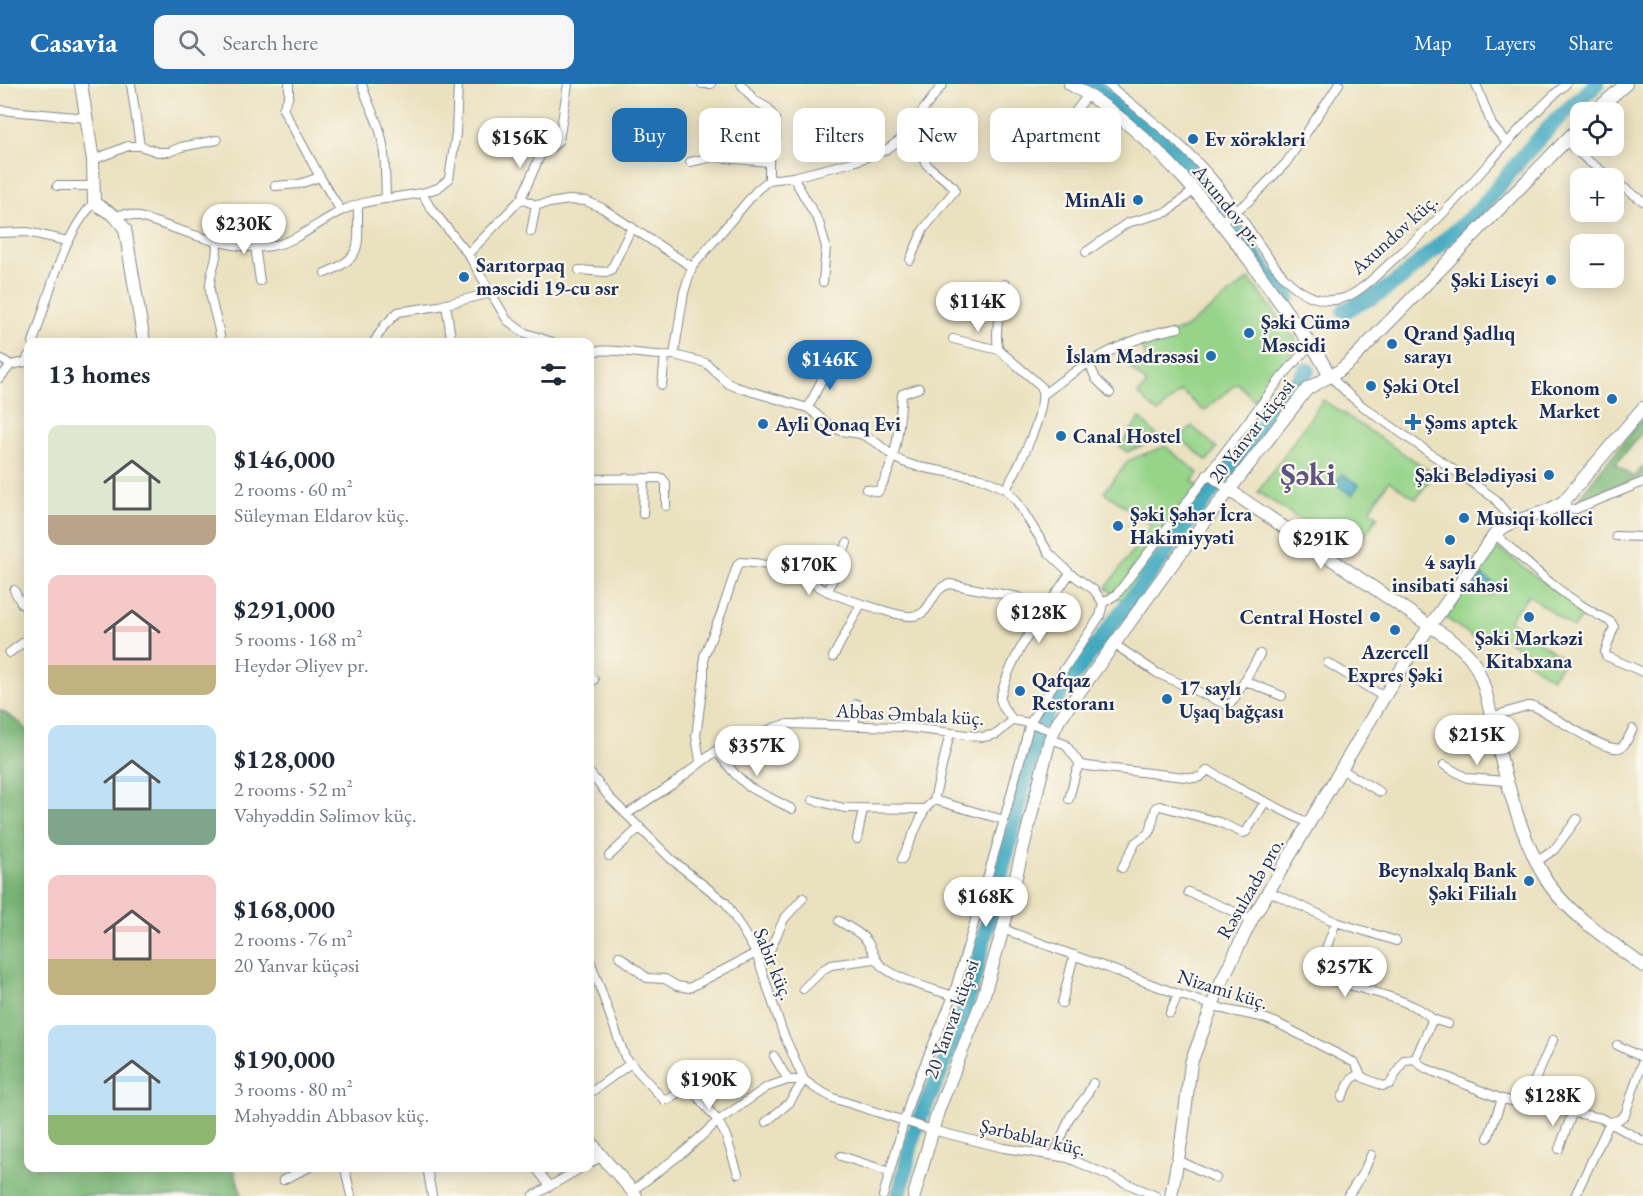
<!DOCTYPE html>
<meta charset="utf-8">
<style>
body{margin:0;font-family:"EB Garamond",serif;background:#f6f6f7;color:#1f2937;height:100vh;display:flex;flex-direction:column;font-size:22px;white-space:nowrap}
*{box-sizing:border-box;margin:0}
p{font-size:20px;color:#747a83}
.icon{flex:none;width:33px;height:33px;fill:none;stroke:currentColor;stroke-width:2;stroke-linecap:round;stroke-linejoin:round}
.map{position:relative;flex:1;overflow:hidden}
.sheet{position:absolute;left:24px;top:254px;width:570px;height:834px;display:flex;flex-direction:column;background:#fff;border-radius:12px;box-shadow:0 3px 15px #0003}
.sheet>*{flex:none}
.hud{position:absolute;left:612px;top:24px;width:570px;height:54px;display:flex;gap:12px}
.tools{position:absolute;left:1570px;top:18px;display:grid;gap:12px}
.tools a{display:grid;place-items:center;width:54px;height:54px;border-radius:12px;background:#fff;box-shadow:0 3px 15px #0003;font-size:30px}
.price{position:absolute;translate:-50% -51px;padding:0 14px;border-radius:21px;background:#fff;color:#222;font-size:20px;line-height:39px;filter:drop-shadow(0 2px 3px #0008)}
.price::after{content:'';position:absolute;left:50%;top:36px;width:18px;height:14px;margin-left:-9px;background:inherit;clip-path:polygon(0 0,100% 0,50% 100%)}
.price.selected{background:#1f6fb2;color:#fff}
ul{padding:0;list-style:none}
li{display:flex;align-items:center;gap:18px;height:150px;padding:0 24px}
li span{display:grid;place-items:center;flex:none;width:168px;height:120px;border-radius:12px;color:#555}
li>.icon{margin-inline-start:auto}
span .icon{width:72px;height:72px;fill:#fffc;stroke-width:1}
li b{font-size:26px}
h2{display:flex;justify-content:space-between;align-items:center;height:72px;padding:0 24px;font-size:26px}
.pill{padding:0 21px;border-radius:12px;background:#fff;box-shadow:0 3px 15px #0003;font-size:21px;line-height:54px}
.pill.selected{background:#1f6fb2;color:#fff}
header{display:flex;align-items:center;gap:36px;box-sizing:border-box;height:84px;padding:0 30px;background:#1f6fb2;color:#fff}
header strong{font-size:28px}
nav{display:flex;gap:33px;margin-inline-start:auto;font-size:21px}
.search{width:420px;height:54px;background:#f6f6f7;display:flex;align-items:center;gap:15px;box-sizing:border-box;padding:0 21px;border-radius:12px;color:#747a83;font-size:22px}
.map>svg:first-child{display:block}
</style>
<header>
<strong>Casavia</strong>
<div class="search"><svg class="icon" aria-label="search" viewBox="0 0 24 24"><circle cx="10" cy="10" r="6"/><path d="M15 15l6 6"/></svg>Search here</div>
<nav><a>Map</a><a>Layers</a><a>Share</a></nav>
</header>
<div class="map">
<svg width="1643" height="1112" viewBox="0 0 1643 1112">
<rect width="100%" height="100%" fill="#fbf7ec"/>
<filter id="ink" filterUnits="userSpaceOnUse"><feTurbulence type="fractalNoise" baseFrequency=".0167" numOctaves="2"/><feDisplacementMap in="SourceGraphic" scale="12" xChannelSelector="R" yChannelSelector="G"/><feConvolveMatrix kernelMatrix="1 2 1 2 8 2 1 2 1" color-interpolation-filters="sRGB"/></filter>
<filter id="wash" filterUnits="userSpaceOnUse"><feTurbulence type="fractalNoise" baseFrequency=".008" numOctaves="4" result="noise"/><feDisplacementMap in="SourceGraphic" scale="24" xChannelSelector="R" yChannelSelector="G"/><feGaussianBlur stdDeviation="1.35" result="paint"/><feColorMatrix in="noise" values="0 0 0 0 0 0 0 0 0 0 0 0 0 0 0 0 0 1.4 0 .05"/><feComposite in="paint" operator="in"/></filter>
<g filter="url(#wash)">
<rect width="100%" height="100%" fill="#eae1bf"/>
<!-- green -->
<path fill="#96d489" stroke="#588274" stroke-width="1.5" d="M 1249,195 L 1295,254 L 1296,260 L 1292,269 L 1254,316 L 1237,299 L 1204,327 L 1181,307 L 1158,329 L 1138,310 L 1147,300 L 1131,285 L 1147,274 L 1139,259 L 1184,245 Z
M 1323,316 L 1434,390 L 1416,415 L 1389,397 L 1370,426 L 1378,432 L 1362,456 L 1338,441 L 1328,454 L 1258,408 Z
M 1140,334 L 1159,354 L 1127,368 L 1120,362 Z
M 1192,342 L 1217,364 L 1207,377 L 1180,354 Z
M 1165,362 L 1198,389 L 1192,397 L 1208,409 L 1125,519 L 1106,504 L 1151,441 L 1104,408 L 1129,376 Z
M 1495,462 L 1585,529 L 1573,544 L 1529,511 L 1509,536 L 1565,576 L 1552,594 L 1525,576 L 1528,571 L 1492,546 L 1480,558 L 1446,534 Z"/>
<!-- forest -->
<path fill="#78b675" stroke="#4a726a" stroke-width="1.5" d="M 1643,334 L 1643,347 L 1616,380 L 1633,393 L 1643,383 L 1643,392 L 1584,416 L 1579,413 Z
M 0,626 L 20,639 L 28,648 L 28,1083 L 233,1083 L 242,1112 L 0,1112 Z"/>
<!-- water -->
<path fill="#40a8c0" stroke="#2e6c8f" stroke-width="1.5" d="M 1342,390 L 1359,401 L 1352,411 L 1335,400 Z
M 1480,490 L 1497,501 L 1491,511 L 1473,500 Z"/>
<g fill="none" stroke-linecap="round" stroke-linejoin="round">
<!-- river -->
<path stroke="#40a8c0" stroke-width="16" d="M 1089,0 C 1121,24 1158,47 1185,78 C 1222,121 1248,172 1288,213
M 1344,227 L 1382,208 L 1404,192 L 1479,126 L 1524,71 L 1557,35 L 1597,0
M 899,1112 L 914,1048 L 946,975 L 967,918 L 1033,668 L 1038,648 L 1048,626 L 1227,387 L 1307,286"/>
</g>
</g>
<g filter="url(#ink)">
<g fill="none" stroke-linecap="round" stroke-linejoin="round">
<defs>
<path id="street" d="M 131,0 L 140,62
M 289,0 L 289,12 L 283,25 L 320,93 L 341,127
M 362,0 C 366,16 374,29 379,44 C 386,66 385,92 386,115
M 702,0 L 711,0
M 741,0 L 754,16 L 768,24 L 775,35 L 776,53 L 769,78 L 769,96
M 1107,0 C 1146,31 1186,62 1218,101 C 1241,130 1259,165 1284,193 C 1298,208 1318,220 1340,215 C 1357,212 1379,189 1391,178 C 1416,156 1441,133 1463,108 C 1497,71 1528,33 1566,0
M 1476,0 L 1492,41 L 1507,59
M 0,26 L 86,34
M 1045,56 L 1064,42 L 1088,11
M 1566,57 L 1587,76 L 1611,94
M 93,76 L 128,62 L 140,62 L 158,68 L 169,68 L 181,63 L 217,56
M 690,78 L 713,73 L 769,78
M 793,93 L 819,138 L 826,163 L 823,198
M 1614,97 L 1643,117
M 57,102 L 93,102
M 275,102 L 299,100 L 320,93
M 422,109 L 438,104 L 449,95 L 456,49 L 458,0
M 521,115 L 536,121 L 569,116 L 586,117 L 602,124 L 692,183
M 115,132 L 125,130 L 136,132 C 176,143 230,169 271,162 C 297,158 318,138 341,127 C 366,115 395,114 422,109 L 430,123 L 468,170 L 507,236 L 523,248 L 552,258
M 1219,139 L 1249,117 L 1286,79 L 1339,0
M 252,141 L 260,197
M 531,148 L 536,121
M 0,149 L 27,148 L 68,157
M 216,157 C 220,175 208,189 210,207 C 212,224 219,241 221,258
M 1086,168 L 1127,139 L 1167,128 L 1193,107
M 468,170 L 521,115 L 540,72 C 545,65 554,64 559,56 L 568,0
M 910,176 L 923,146 L 955,106 L 954,103 L 928,82 L 925,78 C 931,56 938,48 921,30
M 579,186 L 606,188 L 611,186 L 632,143
M 325,189 C 366,173 357,160 358,121
M 1005,200 C 1002,218 993,249 999,266 L 1041,302 C 1049,324 1018,384 1006,405
M 446,220 L 451,254
M 953,255 L 999,266
M 33,258 C 48,216 62,151 94,119
M 374,258 L 384,242 L 398,228 L 439,222 L 490,209
M 590,268 C 618,263 645,273 674,271 L 684,208 L 692,183 L 757,106 L 769,96 L 793,93 L 853,78 L 886,66 L 901,55 L 943,0
M 674,271 L 706,279 L 729,300 L 736,303 L 808,324 L 831,342 L 841,347 L 861,350 L 877,359 L 894,373 L 903,378 L 919,383 L 981,394 L 1006,405 L 1016,416 L 1049,469 L 1070,489 L 1094,506 L 1103,519
M 0,274 L 11,281
M 1089,279 L 1096,295 L 1110,309
M 1330,292 L 1347,309 L 1361,321 L 1494,414 L 1508,431 L 1511,438
M 0,294 L 11,281 L 26,278 L 28,272
M 662,301 L 665,272
M 1044,310 C 1083,279 1128,253 1178,244
M 808,324 L 829,281
M 1207,390 L 1229,406
M 590,395 L 662,394 L 666,399 L 666,422
M 866,405 L 878,408 C 897,378 899,344 902,310 L 919,304
M 1559,421 L 1564,424 L 1576,425 L 1643,398
M 643,430 L 644,394
M 1495,450 C 1531,483 1566,516 1611,538 L 1614,543 L 1605,568 L 1606,572 L 1643,588
M 1616,452 L 1643,453
M 14,506 L 21,519 L 28,526
M 828,508 L 847,459
M 1103,519 L 1117,510 L 1281,294 L 1310,261
M 1114,560 L 1157,589 L 1227,621 L 1233,617 L 1260,570
M 9,569 L 28,555
M 833,573 L 861,520
M 1328,579 L 1384,613
M 1245,597 L 1282,612
M 590,599 L 594,596
M 1491,633 L 1527,622 L 1533,622 C 1551,629 1603,668 1619,664 C 1626,662 1629,651 1633,645
M 1013,636 L 1003,623 L 1000,615 C 1011,568 1044,529 1070,489
M 854,642 L 857,620
M 1050,655 L 1065,660 L 1080,680 L 1087,682 L 1194,694 L 1200,693 L 1208,686 L 1236,703 L 1310,740
M 716,667 L 735,690 L 749,703 L 792,725
M 700,677 L 696,652 L 704,592 L 704,572 L 721,530 L 737,482 L 740,478 C 760,479 781,482 799,491 C 809,496 819,504 831,509 C 846,515 862,520 879,525 C 889,528 900,532 910,532 C 934,533 929,504 950,500 L 1018,513 L 1046,525
M 1444,681 L 1467,694 L 1506,697
M 1341,685 L 1380,708
M 590,689 L 609,713 L 671,775 L 726,819 L 756,869 L 783,949 L 804,996 L 815,1004 L 833,1014 L 932,1046 L 1004,1064 L 1068,1074 L 1156,1112
M 1069,715 L 1076,688 L 1080,680
M 813,716 L 844,724 L 925,725 L 934,716 L 1004,736
M 934,716 L 950,649
M 627,730 L 673,700 L 716,667 L 776,643 L 788,640 L 903,643 L 983,653 L 997,650 L 1013,636 L 1030,639 L 1053,647
M 857,755 L 863,725
M 609,772 L 640,743
M 902,775 L 925,725
M 1536,778 L 1554,766 L 1577,735
M 1122,784 L 1136,758 L 1150,748 L 1156,723 L 1160,722 L 1219,738 L 1243,749 L 1246,748 L 1265,718
M 1268,807 L 1336,838 L 1396,857
M 1188,808 L 1252,835
M 839,837 C 848,843 860,848 866,856 C 874,865 873,876 883,883 C 903,898 930,904 953,912
M 1336,838 L 1318,886 L 1318,891 L 1322,894 C 1347,901 1417,916 1432,935 L 1431,939 L 1415,975
M 1003,845 L 1178,910 L 1227,926 L 1261,933 L 1277,939 L 1355,979 L 1362,993 L 1383,1002 L 1390,1000 L 1404,976 L 1415,975 L 1419,980 L 1427,985 L 1502,1015 L 1601,1034 L 1643,1057
M 619,872 L 647,894 L 665,895 L 677,902 L 689,904 L 756,869
M 590,876 L 625,973 L 664,1016 L 669,1015 L 686,1003 L 692,1006 L 718,1037 L 726,1052 L 738,1090
M 759,878 L 769,868 L 784,835 L 803,814
M 803,905 L 824,885 L 831,881 L 874,875
M 1062,919 L 1074,871
M 1170,929 L 1178,910
M 1432,935 L 1448,940
M 1617,961 L 1643,974
M 774,972 L 788,996
M 590,1009 L 631,979
M 1342,1013 L 1351,996 L 1359,989
M 1524,1020 L 1553,956
M 1488,1054 L 1502,1015
M 1559,1065 L 1572,1030
M 1054,1071 L 1070,1033 L 1087,1011 L 1093,999
M 841,1072 L 890,1088
M 1178,1076 L 1216,1094
M 590,1079 L 601,1073
M 342,1083 L 345,1085 L 351,1112
M 427,1083 L 432,1112
M 535,1083 L 550,1102
M 283,1096 L 310,1083
M 632,1107 L 685,1067 L 718,1037 L 767,1003 L 788,996 L 804,996 L 789,1019 L 766,1038
M 533,1112 L 583,1083
M 883,1112 L 911,1013 L 953,912 L 1004,736 L 1030,639 L 1044,615 L 1100,532 L 1103,519
M 1348,1112 L 1364,1087 L 1371,1071
M 1575,1112 L 1610,1038 L 1618,1036 L 1625,1031 L 1643,976"/>
<path id="secondary" d="M 81,0 L 93,76 L 94,119 L 115,132 L 125,145 L 144,258
M 1070,0 C 1177,60 1245,173 1317,269 L 1330,292
M 1594,28 L 1626,0
M 1229,406 L 1430,542 C 1444,551 1459,560 1470,573 C 1486,594 1491,634 1497,660 C 1509,706 1522,756 1547,797 C 1566,828 1614,860 1643,882
M 590,1056 C 602,1077 622,1092 636,1112
M 914,1112 L 938,1027 L 983,914 L 1003,845 L 1050,655 L 1059,636 L 1170,483 L 1307,305 L 1339,287 L 1352,276 L 1581,41
M 1171,1112 L 1182,1053 L 1191,979 L 1221,898 L 1252,835 L 1384,613 L 1418,559 L 1495,450 C 1514,431 1543,434 1564,417 L 1643,324"/>
</defs>
<!-- street casing -->
<use href="#street" stroke="#82888e" stroke-width="10"/>
<!-- secondary casing -->
<use href="#secondary" stroke="#82888e" stroke-width="14"/>
<!-- street -->
<use href="#street" stroke="#fff" stroke-width="8"/>
<!-- secondary -->
<use href="#secondary" stroke="#fff" stroke-width="12"/>
</g>
</g>
<!-- markers -->
<g fill="#1f6fb2" stroke="#fbf7ec" stroke-width="2">
<circle cx="1193" cy="55" r="6"/>
<circle cx="1138" cy="116" r="6"/>
<circle cx="464" cy="193" r="6"/>
<circle cx="1551" cy="196" r="6"/>
<circle cx="1249" cy="249" r="6"/>
<circle cx="1392" cy="260" r="6"/>
<circle cx="1211" cy="272" r="6"/>
<circle cx="1371" cy="302" r="6"/>
<circle cx="1612" cy="315" r="6"/>
<path d="M1410 329h6v6h6v6h-6v6h-6v-6h-6v-6h6z"/>
<circle cx="763" cy="340" r="6"/>
<circle cx="1061" cy="352" r="6"/>
<circle cx="1549" cy="391" r="6"/>
<circle cx="1464" cy="434" r="6"/>
<circle cx="1118" cy="442" r="6"/>
<circle cx="1450" cy="456" r="6"/>
<circle cx="1375" cy="533" r="6"/>
<circle cx="1529" cy="533" r="6"/>
<circle cx="1395" cy="546" r="6"/>
<circle cx="1020" cy="607" r="6"/>
<circle cx="1167" cy="615" r="6"/>
<circle cx="1529" cy="797" r="6"/>
</g>
<g text-anchor="middle" dominant-baseline="central" stroke-width="4.5" stroke-linejoin="round" paint-order="stroke">
<!-- poi labels -->
<g font-size="20" font-weight="bold" fill="#1b2f5e" stroke="#fbf7ec" text-anchor="start">
<text x="1205" y="55">Ev xörəkləri</text>
<text x="1126" y="116" text-anchor="end">MinAli</text>
<text x="476" y="181">Sarıtorpaq<tspan x="476" dy="23">məscidi 19-cu əsr</tspan></text>
<text x="1539" y="196" text-anchor="end">Şəki Liseyi</text>
<text x="1261" y="238">Şəki Cümə<tspan x="1261" dy="23">Məscidi</tspan></text>
<text x="1404" y="249">Qrand Şadlıq<tspan x="1404" dy="23">sarayı</tspan></text>
<text x="1199" y="272" text-anchor="end">İslam Mədrəsəsi</text>
<text x="1383" y="302">Şəki Otel</text>
<text x="1600" y="304" text-anchor="end">Ekonom<tspan x="1600" dy="23">Market</tspan></text>
<text x="1425" y="338">Şəms aptek</text>
<text x="775" y="340">Ayli Qonaq Evi</text>
<text x="1073" y="352">Canal Hostel</text>
<text x="1537" y="391" text-anchor="end">Şəki Belədiyəsi</text>
<text x="1130" y="430">Şəki Şəhər İcra<tspan x="1130" dy="23">Hakimiyyəti</tspan></text>
<text x="1476" y="434">Musiqi kolleci</text>
<text x="1450" y="478" text-anchor="middle">4 saylı<tspan x="1450" dy="23">insibati sahəsi</tspan></text>
<text x="1363" y="533" text-anchor="end">Central Hostel</text>
<text x="1529" y="554" text-anchor="middle">Şəki Mərkəzi<tspan x="1529" dy="23">Kitabxana</tspan></text>
<text x="1395" y="568" text-anchor="middle">Azercell<tspan x="1395" dy="23">Expres Şəki</tspan></text>
<text x="1032" y="596">Qafqaz<tspan x="1032" dy="23">Restoranı</tspan></text>
<text x="1179" y="604">17 saylı<tspan x="1179" dy="23">Uşaq bağçası</tspan></text>
<text x="1517" y="786" text-anchor="end">Beynəlxalq Bank<tspan x="1517" dy="23">Şəki Filialı</tspan></text>
</g>
<!-- street labels -->
<g font-size="20" fill="#1b2f5e" stroke="#fbf7ec">
<text transform="translate(1228 121) rotate(51)">Axundov pr.</text>
<text transform="translate(1394 150) rotate(-42)">Axundov küç.</text>
<text transform="translate(1251 347) rotate(-52)">20 Yanvar küçəsi</text>
<text transform="translate(910 630) rotate(3)">Abbas Əmbala küç.</text>
<text transform="translate(1250 804) rotate(-60)">Rəsulzadə pro.</text>
<text transform="translate(774 880) rotate(68)">Sabir küç.</text>
<text transform="translate(1223 905) rotate(17)">Nizami küç.</text>
<text transform="translate(951 935) rotate(-70)">20 Yanvar küçəsi</text>
<text transform="translate(1033 1053) rotate(13)">Şərbablar küç.</text>
</g>
<!-- town labels -->
<g font-size="32" font-weight="bold" fill="#5c5482" stroke="#fbf7ec">
<text x="1308" y="390">Şəki</text>
</g>
</g>
</svg>
<div class="tools">
<a><svg class="icon" aria-label="locate" viewBox="0 0 24 24"><circle cx="12" cy="12" r="6"/><path d="M12 2v4M12 18v4M2 12h4M18 12h4"/></svg></a>
<a>+</a>
<a>−</a>
</div>
<b class="price" style="left:520px;top:85px">$156K</b>
<b class="price" style="left:244px;top:171px">$230K</b>
<b class="price" style="left:978px;top:249px">$114K</b>
<b class="price selected" style="left:830px;top:307px">$146K</b>
<b class="price" style="left:1321px;top:486px">$291K</b>
<b class="price" style="left:809px;top:512px">$170K</b>
<b class="price" style="left:1039px;top:560px">$128K</b>
<b class="price" style="left:1477px;top:682px">$215K</b>
<b class="price" style="left:757px;top:693px">$357K</b>
<b class="price" style="left:986px;top:844px">$168K</b>
<b class="price" style="left:1345px;top:914px">$257K</b>
<b class="price" style="left:709px;top:1027px">$190K</b>
<b class="price" style="left:1553px;top:1043px">$128K</b>
<div class="hud">
<a class="pill selected">Buy</a>
<a class="pill">Rent</a>
<a class="pill">Filters</a>
<a class="pill">New</a>
<a class="pill">Apartment</a>
</div>
<section class="sheet">
<h2>13 homes<svg class="icon" aria-label="filters" viewBox="0 0 24 24"><path d="M4 7h16M4 17h16"/><circle cx="9" cy="7" r="2"/><circle cx="15" cy="17" r="2"/></svg></h2>
<ul>
<li><span style="background:linear-gradient(#dfe7d0 75%,#b9a48a 0)"><svg class="icon" aria-label="home" viewBox="0 0 24 24"><path d="M3 11l9-7 9 7M6 9v11h12V9"/></svg></span><div><b>$146,000</b><p>2 rooms · 60 m²</p><p>Süleyman Eldarov küç.</p></div></li>
<li><span style="background:linear-gradient(#f6c9c9 75%,#c2b280 0)"><svg class="icon" aria-label="home" viewBox="0 0 24 24"><path d="M3 11l9-7 9 7M6 9v11h12V9"/></svg></span><div><b>$291,000</b><p>5 rooms · 168 m²</p><p>Heydər Əliyev pr.</p></div></li>
<li><span style="background:linear-gradient(#bfe0f5 70%,#7fa58c 0)"><svg class="icon" aria-label="home" viewBox="0 0 24 24"><path d="M3 11l9-7 9 7M6 9v11h12V9"/></svg></span><div><b>$128,000</b><p>2 rooms · 52 m²</p><p>Vəhyəddin Səlimov küç.</p></div></li>
<li><span style="background:linear-gradient(#f6c9c9 70%,#c2b280 0)"><svg class="icon" aria-label="home" viewBox="0 0 24 24"><path d="M3 11l9-7 9 7M6 9v11h12V9"/></svg></span><div><b>$168,000</b><p>2 rooms · 76 m²</p><p>20 Yanvar küçəsi</p></div></li>
<li><span style="background:linear-gradient(#bfe0f5 75%,#8fb573 0)"><svg class="icon" aria-label="home" viewBox="0 0 24 24"><path d="M3 11l9-7 9 7M6 9v11h12V9"/></svg></span><div><b>$190,000</b><p>3 rooms · 80 m²</p><p>Məhyəddin Abbasov küç.</p></div></li>
</ul>
</section>
</div>
